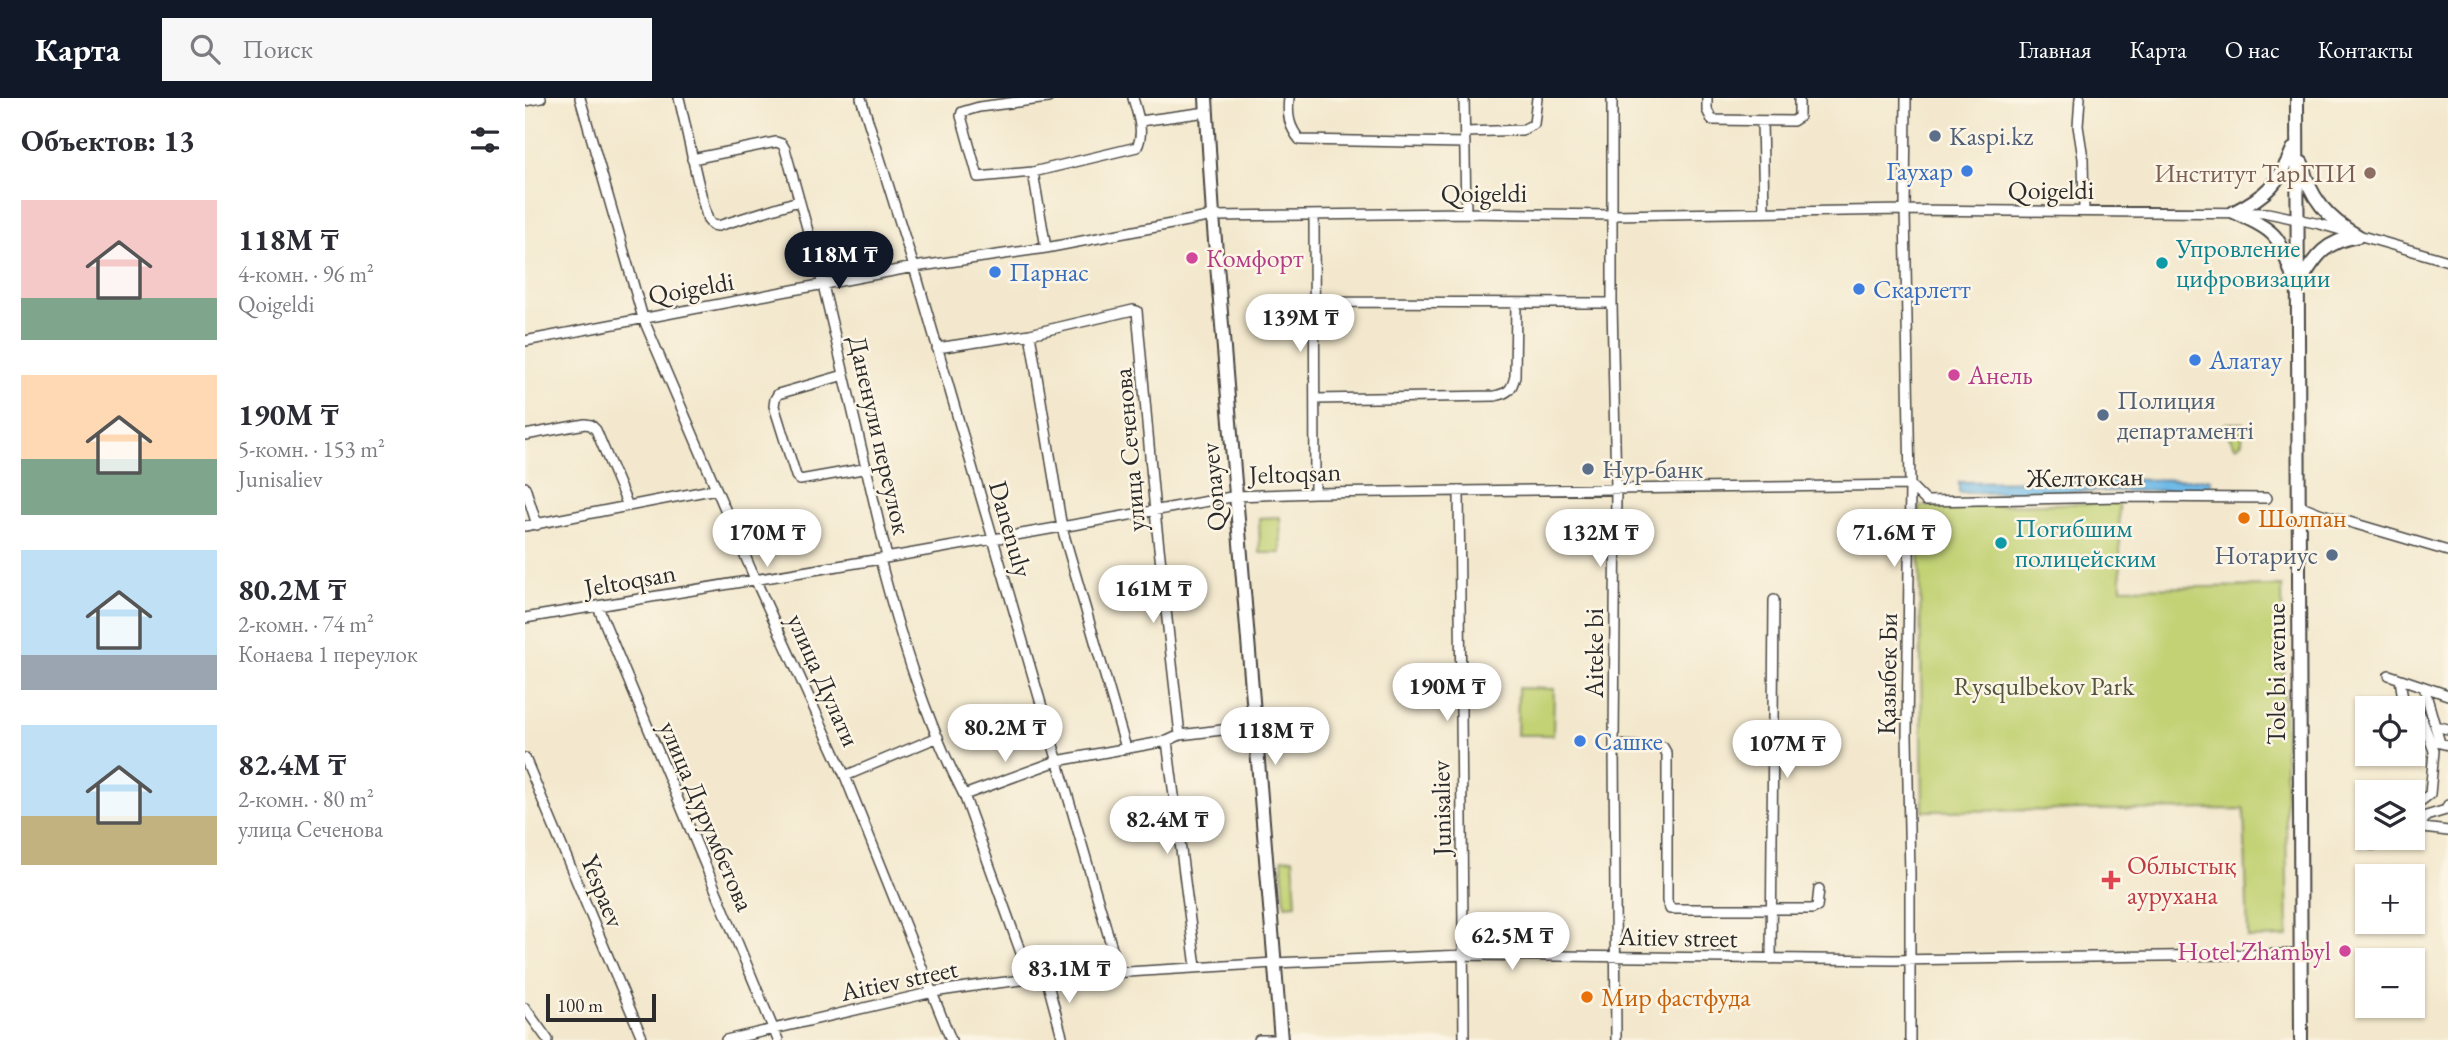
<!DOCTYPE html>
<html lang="ru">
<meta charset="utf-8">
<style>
body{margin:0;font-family:"EB Garamond",serif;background:#f7f7f7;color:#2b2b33;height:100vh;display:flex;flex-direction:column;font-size:26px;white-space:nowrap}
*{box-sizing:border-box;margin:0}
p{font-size:23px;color:#7c7c81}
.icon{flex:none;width:38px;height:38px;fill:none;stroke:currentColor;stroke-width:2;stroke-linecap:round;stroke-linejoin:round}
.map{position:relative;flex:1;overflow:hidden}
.panel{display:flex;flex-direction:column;background:#fff;width:525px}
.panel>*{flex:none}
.tools{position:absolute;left:1830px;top:598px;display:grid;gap:14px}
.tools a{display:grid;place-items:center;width:70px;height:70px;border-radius:0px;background:#fff;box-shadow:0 2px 5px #0004;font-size:35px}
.scale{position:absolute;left:21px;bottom:18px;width:110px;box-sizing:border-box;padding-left:7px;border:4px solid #2b2b2b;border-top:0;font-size:19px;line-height:24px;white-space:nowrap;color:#2b2b2b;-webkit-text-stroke:5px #fcf5e5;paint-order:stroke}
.price{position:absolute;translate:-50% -60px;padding:0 16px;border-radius:24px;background:#fff;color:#222;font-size:23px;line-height:46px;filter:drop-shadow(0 2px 4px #0008)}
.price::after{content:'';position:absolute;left:50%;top:42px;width:21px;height:16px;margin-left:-10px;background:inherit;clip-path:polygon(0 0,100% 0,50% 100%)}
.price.current{background:#111827;color:#fff}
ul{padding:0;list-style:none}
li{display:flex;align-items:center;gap:21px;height:175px;padding:0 21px}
li span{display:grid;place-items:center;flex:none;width:196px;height:140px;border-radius:0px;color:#555}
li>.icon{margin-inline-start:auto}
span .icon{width:84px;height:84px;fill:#fffc;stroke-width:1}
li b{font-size:30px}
h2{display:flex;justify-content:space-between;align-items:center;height:84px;padding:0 21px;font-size:30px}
header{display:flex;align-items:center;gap:42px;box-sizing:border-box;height:98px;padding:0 35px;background:#111827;color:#fff}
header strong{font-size:33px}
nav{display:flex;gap:38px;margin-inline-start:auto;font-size:24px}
.search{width:490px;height:63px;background:#f7f7f7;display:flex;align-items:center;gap:18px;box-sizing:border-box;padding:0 24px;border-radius:0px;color:#7c7c81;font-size:26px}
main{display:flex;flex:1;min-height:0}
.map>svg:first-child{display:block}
</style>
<header>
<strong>Карта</strong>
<div class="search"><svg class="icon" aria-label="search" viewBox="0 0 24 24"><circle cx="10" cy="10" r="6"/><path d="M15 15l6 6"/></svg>Поиск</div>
<nav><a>Главная</a><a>Карта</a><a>О нас</a><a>Контакты</a></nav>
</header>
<main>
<section class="panel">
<h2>Объектов: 13<svg class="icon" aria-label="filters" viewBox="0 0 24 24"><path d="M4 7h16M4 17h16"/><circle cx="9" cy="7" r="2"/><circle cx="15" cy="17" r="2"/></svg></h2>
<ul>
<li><span style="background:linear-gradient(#f6c9c9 70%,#7fa58c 0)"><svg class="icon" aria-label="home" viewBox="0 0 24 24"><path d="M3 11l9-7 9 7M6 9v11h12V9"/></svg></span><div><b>118M ₸</b><p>4-комн. · 96 m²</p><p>Qoigeldi</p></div></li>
<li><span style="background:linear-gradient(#ffd9b3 60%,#7fa58c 0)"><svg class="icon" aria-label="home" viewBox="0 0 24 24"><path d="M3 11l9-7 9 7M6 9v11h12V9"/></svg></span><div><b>190M ₸</b><p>5-комн. · 153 m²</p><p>Junisaliev</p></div></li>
<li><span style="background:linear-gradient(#bfe0f5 75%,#9aa5b1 0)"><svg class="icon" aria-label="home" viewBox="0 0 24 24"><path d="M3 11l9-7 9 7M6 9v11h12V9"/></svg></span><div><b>80.2M ₸</b><p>2-комн. · 74 m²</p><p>Конаева 1 переулок</p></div></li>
<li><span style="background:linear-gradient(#bfe0f5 65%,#c2b280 0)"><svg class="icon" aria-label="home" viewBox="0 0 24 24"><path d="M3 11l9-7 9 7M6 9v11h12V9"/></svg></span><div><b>82.4M ₸</b><p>2-комн. · 80 m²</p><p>улица Сеченова</p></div></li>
</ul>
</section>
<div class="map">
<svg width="1923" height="942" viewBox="0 0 1923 942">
<rect width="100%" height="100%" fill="#fcf5e5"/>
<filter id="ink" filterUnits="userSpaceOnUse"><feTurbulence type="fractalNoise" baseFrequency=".0143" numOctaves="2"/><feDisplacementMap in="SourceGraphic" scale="14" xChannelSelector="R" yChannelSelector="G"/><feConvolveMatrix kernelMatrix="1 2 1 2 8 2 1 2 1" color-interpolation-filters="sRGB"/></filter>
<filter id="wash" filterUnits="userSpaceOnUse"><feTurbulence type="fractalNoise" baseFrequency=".00686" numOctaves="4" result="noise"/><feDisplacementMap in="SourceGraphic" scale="28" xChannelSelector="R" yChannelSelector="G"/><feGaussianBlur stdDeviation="1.57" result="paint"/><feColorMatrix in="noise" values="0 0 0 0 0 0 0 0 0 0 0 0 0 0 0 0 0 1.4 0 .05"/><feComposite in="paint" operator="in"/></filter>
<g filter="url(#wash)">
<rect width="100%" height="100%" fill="#f3e8cd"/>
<!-- green -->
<path fill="#c2d274" stroke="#767e50" stroke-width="2" d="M 1701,325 L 1718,325 L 1717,344 L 1711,349 L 1698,329 Z
M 1594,405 L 1596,490 L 1757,488 L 1763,839 L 1723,840 L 1719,711 L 1398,713 L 1394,408 Z
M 755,419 L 756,455 L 735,455 L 734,420 Z
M 993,590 L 1029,591 L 1028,637 L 992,637 Z
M 768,760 L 771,806 L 760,807 L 757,761 Z"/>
<!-- water -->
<path fill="#6fbae8" stroke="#4d728a" stroke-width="2" d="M 1686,381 L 1686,392 L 1434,395 L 1434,384 Z"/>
</g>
<g filter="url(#ink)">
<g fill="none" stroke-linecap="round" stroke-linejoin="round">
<defs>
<path id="minor" d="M 55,0 L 118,220 L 230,481 L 320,678 L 426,942
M 154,0 C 164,41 171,82 183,122 L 187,127 L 193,128 L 273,103
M 336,0 L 389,169 L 594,874
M 523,0 L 454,9 L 437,14 L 436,18 L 453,79 L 508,74 L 612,49 C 620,34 612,15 608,0
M 764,0 C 762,17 764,29 775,42 L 940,45
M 939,0 L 941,115
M 1087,0 L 1087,205 L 1091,390 L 1089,647 L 1091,942
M 1182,0 L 1182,12 L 1187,22 L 1268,23 L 1274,19 L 1274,0
M 1381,0 L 1380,112 L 1385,387 L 1382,638 L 1385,777 L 1385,942
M 1555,0 L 1553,28 L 1558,60 L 1559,113
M 0,3 L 16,0
M 615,23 L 682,14
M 1237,23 L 1239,114
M 941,34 L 997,32 L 1009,26 L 1012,0
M 167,61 L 251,44 L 257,46 L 260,51 L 298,187 L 362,459
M 508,74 L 521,150
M 789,117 L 790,395
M 789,204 L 1087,205
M 505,236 L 537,430 L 601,650
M 0,243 L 389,169 L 521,150 L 688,118 L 941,115 L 1087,117 L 1380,112 L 1743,115 L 1795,126 L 1923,163
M 412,250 L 505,236 L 608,212 L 612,213 L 630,414 L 655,637
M 319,277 L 253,296 L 250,301 L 249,308 L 271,378 L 275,382 L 343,370
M 790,301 L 970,298 C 983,295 987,292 990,278 L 991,206
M 0,337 L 60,326 L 66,327 L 71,332 L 103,408
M 0,389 L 12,427
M 934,393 L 939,942
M 1774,407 L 1797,416 L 1923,453
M 0,428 L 191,391
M 355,461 C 376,542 401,623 439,697 L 505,880
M 73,509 L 253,942
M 0,520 L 355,461 L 712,398 L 790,395 L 1385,387 L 1401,403 L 1597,399 L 1742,400
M 1864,577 L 1923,597
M 1875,581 L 1878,601 L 1895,616 L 1909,653 L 1905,696 L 1892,706 L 1888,723
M 1899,589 L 1910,628 L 1923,631
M 1910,628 L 1915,645 L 1923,647
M 642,643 L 671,869
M 1089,647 L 1138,649 L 1142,656 L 1142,803 L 1145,811 L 1287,811 L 1292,809 L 1294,791
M 0,660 L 118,942
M 320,678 L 413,639
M 439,697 L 532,663 L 642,643 L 655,637 L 730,628
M 1890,729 L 1923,733
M 1894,730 L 1901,718 L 1921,712 L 1923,707
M 1847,747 L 1857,746 L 1870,740
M 1246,861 L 1249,502
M 521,879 L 538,942
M 0,910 L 23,942
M 201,942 L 408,894 L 456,887 L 521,879 L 749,865 L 939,857 L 1368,862 L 1776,856
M 734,942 L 756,942"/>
<path id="major" d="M 681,0 L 688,118 L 756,942
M 1772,0 L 1776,942
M 1777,65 C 1784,99 1803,121 1833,138
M 1709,114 C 1752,134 1753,135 1768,180
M 1709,114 C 1741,98 1755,84 1768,51
M 1772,189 C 1790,160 1797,144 1833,138"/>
</defs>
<!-- minor casing -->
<use href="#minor" stroke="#494743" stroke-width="12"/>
<!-- major casing -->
<use href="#major" stroke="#494743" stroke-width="16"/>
<!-- minor -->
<use href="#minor" stroke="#fff" stroke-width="9"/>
<!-- major -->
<use href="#major" stroke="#fff" stroke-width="12"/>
</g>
</g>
<!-- markers -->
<g fill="#5c6f8a" stroke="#fcf5e5" stroke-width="2.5">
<circle cx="1410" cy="38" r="7"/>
<circle cx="1578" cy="317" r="7"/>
<circle cx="1063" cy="371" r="7"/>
<circle cx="1807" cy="457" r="7"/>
</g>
<g fill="#3f7fe0" stroke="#fcf5e5" stroke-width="2.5">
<circle cx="1442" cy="73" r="7"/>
<circle cx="470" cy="174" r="7"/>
<circle cx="1334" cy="191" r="7"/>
<circle cx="1670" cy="262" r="7"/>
<circle cx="1055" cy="643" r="7"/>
</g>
<circle fill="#8d6e63" stroke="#fcf5e5" stroke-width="2.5" cx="1845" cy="75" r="7"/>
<g fill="#d1479c" stroke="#fcf5e5" stroke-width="2.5">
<circle cx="667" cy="160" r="7"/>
<circle cx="1429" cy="277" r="7"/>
<circle cx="1820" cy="853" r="7"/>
</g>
<g fill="#0f9aa8" stroke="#fcf5e5" stroke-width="2.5">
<circle cx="1637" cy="165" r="7"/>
<circle cx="1476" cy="445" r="7"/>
</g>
<g fill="#e8710a" stroke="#fcf5e5" stroke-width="2.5">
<circle cx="1719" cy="420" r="7"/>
<circle cx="1062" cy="899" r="7"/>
</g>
<path fill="#e0444e" stroke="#fcf5e5" stroke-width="2.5" d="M1582.5 771.5h7v7h7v7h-7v7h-7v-7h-7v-7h7z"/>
<g text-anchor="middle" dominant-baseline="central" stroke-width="5" stroke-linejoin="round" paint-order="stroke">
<!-- service labels -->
<g font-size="26" fill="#4e5e75" stroke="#fcf5e5" text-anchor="start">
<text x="1424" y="38">Kaspi.kz</text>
<text x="1592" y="302">Полиция<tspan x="1592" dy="30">департаменті</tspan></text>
<text x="1077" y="371">Нур-банк</text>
<text x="1793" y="457" text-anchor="end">Нотариус</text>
</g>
<!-- shop labels -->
<g font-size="26" fill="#366cbe" stroke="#fcf5e5" text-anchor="start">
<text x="1428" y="73" text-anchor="end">Гаухар</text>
<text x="484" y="174">Парнас</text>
<text x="1348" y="191">Скарлетт</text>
<text x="1684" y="262">Алатау</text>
<text x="1069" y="643">Сашке</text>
</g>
<!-- education labels -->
<g font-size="26" fill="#785e54" stroke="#fcf5e5" text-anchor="end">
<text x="1831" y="75">Институт ТарГПИ</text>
</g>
<!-- street labels -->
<g font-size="26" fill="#2b2b2b" stroke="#fcf5e5">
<text x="1526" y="92">Qoigeldi</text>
<text x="959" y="95">Qoigeldi</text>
<text transform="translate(166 190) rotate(-10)">Qoigeldi</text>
<text transform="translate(355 337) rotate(77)">Даненули переулок</text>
<text transform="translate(604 352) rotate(-95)">улица Сеченова</text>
<text transform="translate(770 375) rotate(-2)">Jeltoqsan</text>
<text transform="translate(1560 379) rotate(-1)">Желтоксан</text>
<text transform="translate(688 389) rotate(-95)">Qonayev</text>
<text transform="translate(486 431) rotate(74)">Danenuly</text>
<text transform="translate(105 482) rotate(-10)">Jeltoqsan</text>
<text transform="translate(1069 555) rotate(-90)">Aiteke bi</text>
<text transform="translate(1362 576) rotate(-89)">Қазыбек Би</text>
<text transform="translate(1751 576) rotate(-90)">Tole bi avenue</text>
<text transform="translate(299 582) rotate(66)">улица Дулати</text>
<text transform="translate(916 710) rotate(-91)">Junisaliev</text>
<text transform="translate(182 718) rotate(67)">улица Дурумбетова</text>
<text transform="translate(78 793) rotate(68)">Yespaev</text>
<text transform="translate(1153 839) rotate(1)">Aitiev street</text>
<text transform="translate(374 882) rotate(-12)">Aitiev street</text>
</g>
<!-- culture labels -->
<g font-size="26" fill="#0d838f" stroke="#fcf5e5" text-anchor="start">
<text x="1651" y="150">Упровление<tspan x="1651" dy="30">цифровизации</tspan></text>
<text x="1490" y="430">Погибшим<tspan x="1490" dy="30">полицейским</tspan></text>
</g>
<!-- hotel labels -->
<g font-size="26" fill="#b23c85" stroke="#fcf5e5" text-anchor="start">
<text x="681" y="160">Комфорт</text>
<text x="1443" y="277">Анель</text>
<text x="1806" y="853" text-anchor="end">Hotel Zhambyl</text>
</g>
<!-- food labels -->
<g font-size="26" fill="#c56008" stroke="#fcf5e5" text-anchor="start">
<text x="1733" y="420">Шолпан</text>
<text x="1076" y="899">Мир фастфуда</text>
</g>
<!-- park labels -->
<g font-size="26" fill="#51553d" stroke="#fcf5e5">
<text x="1519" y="588">Rysqulbekov Park</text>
</g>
<!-- health labels -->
<g font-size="26" fill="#be3a42" stroke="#fcf5e5" text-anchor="start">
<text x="1602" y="767">Облыстық<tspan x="1602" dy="30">аурухана</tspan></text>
</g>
</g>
</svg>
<div class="tools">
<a><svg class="icon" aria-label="locate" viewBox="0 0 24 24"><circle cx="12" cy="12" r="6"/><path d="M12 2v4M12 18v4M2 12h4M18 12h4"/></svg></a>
<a><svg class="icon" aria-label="layers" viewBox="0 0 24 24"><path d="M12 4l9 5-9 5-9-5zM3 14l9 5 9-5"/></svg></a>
<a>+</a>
<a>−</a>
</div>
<div class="scale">100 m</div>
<b class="price current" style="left:314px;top:193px">118M ₸</b>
<b class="price" style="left:775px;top:256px">139M ₸</b>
<b class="price" style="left:242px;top:471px">170M ₸</b>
<b class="price" style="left:1075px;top:471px">132M ₸</b>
<b class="price" style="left:1369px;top:471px">71.6M ₸</b>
<b class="price" style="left:628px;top:527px">161M ₸</b>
<b class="price" style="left:922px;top:625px">190M ₸</b>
<b class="price" style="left:480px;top:666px">80.2M ₸</b>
<b class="price" style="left:750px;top:669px">118M ₸</b>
<b class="price" style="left:1262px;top:682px">107M ₸</b>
<b class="price" style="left:642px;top:758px">82.4M ₸</b>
<b class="price" style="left:987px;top:874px">62.5M ₸</b>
<b class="price" style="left:544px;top:907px">83.1M ₸</b>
</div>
</main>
